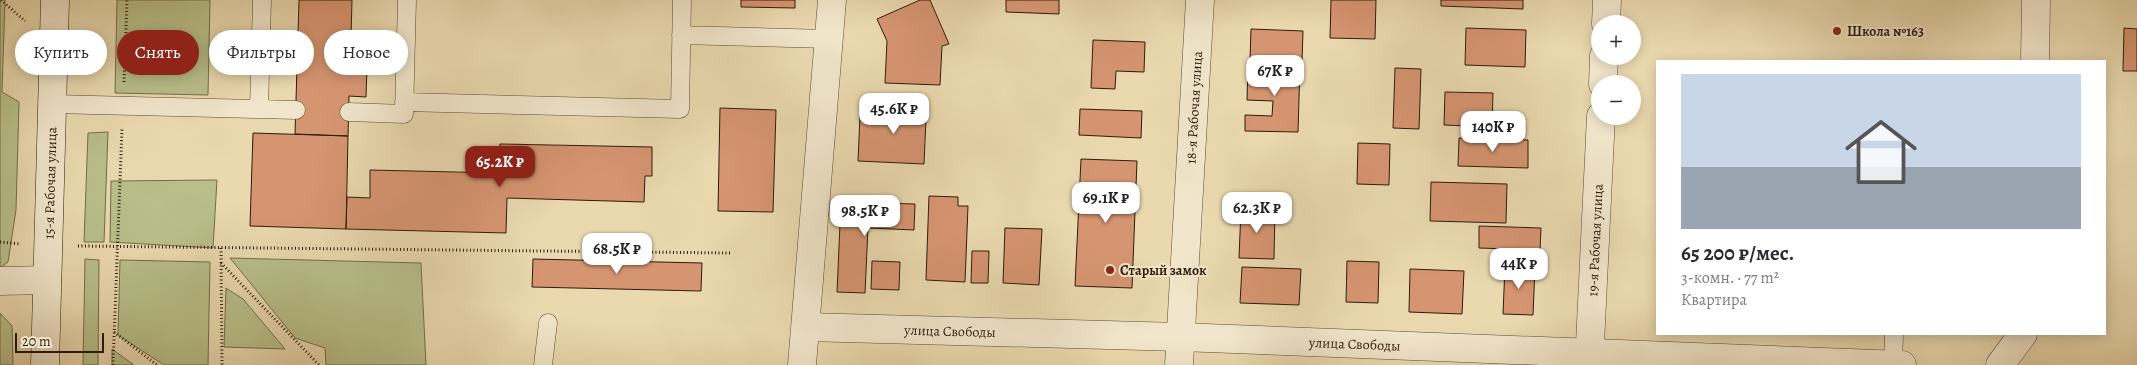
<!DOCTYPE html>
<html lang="ru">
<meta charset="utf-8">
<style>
body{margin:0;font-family:Alegreya,serif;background:#f2f2f3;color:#2b2b33;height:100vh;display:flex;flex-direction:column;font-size:19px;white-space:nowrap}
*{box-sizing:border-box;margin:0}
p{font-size:16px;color:#7c7c81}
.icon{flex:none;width:28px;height:28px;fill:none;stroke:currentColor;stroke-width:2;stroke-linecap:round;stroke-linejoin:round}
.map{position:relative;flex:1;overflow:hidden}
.drawer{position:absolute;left:1656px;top:60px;width:450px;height:275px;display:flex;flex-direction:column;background:#fff;border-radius:0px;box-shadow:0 2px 12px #0003}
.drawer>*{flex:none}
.hud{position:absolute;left:15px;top:30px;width:475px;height:45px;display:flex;gap:10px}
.buttons{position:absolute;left:1591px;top:15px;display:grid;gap:10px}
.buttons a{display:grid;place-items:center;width:50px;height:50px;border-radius:50%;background:#fff;box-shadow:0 2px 12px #0003;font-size:25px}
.scale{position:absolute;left:15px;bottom:12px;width:89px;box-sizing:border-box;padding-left:5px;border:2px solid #2d1c0b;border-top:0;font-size:14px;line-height:18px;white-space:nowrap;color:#2d1c0b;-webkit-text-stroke:4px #f1e6cb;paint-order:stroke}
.price{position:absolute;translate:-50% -42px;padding:0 11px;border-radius:10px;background:#fff;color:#222;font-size:16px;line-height:32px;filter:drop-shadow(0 1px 2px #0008)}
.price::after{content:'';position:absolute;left:50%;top:30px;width:15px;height:11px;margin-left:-8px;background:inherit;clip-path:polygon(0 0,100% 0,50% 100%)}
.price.active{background:#8f2418;color:#fff}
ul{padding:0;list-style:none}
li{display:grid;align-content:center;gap:10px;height:265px;padding:0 25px}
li+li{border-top:1px solid #e1e1e2}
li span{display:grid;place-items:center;height:155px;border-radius:0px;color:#555}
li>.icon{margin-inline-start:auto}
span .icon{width:90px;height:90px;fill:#fffc;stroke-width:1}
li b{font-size:21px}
.tag{padding:0 18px;border-radius:22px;background:#fff;box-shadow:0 2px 12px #0003;font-size:18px;line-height:45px}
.tag.active{background:#8f2418;color:#fff}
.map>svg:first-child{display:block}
</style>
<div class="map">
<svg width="2137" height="365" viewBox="0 0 2137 365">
<rect width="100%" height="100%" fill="#ead9af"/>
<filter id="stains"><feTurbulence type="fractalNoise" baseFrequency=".004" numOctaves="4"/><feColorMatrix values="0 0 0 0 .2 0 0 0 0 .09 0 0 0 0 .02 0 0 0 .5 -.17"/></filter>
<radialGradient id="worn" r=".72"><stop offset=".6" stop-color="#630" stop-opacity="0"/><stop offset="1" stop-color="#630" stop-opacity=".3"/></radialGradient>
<!-- green -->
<path fill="#b8bf8a" stroke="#726e4a" d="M 0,0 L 5,0 L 2,92 L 19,102 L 16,210 L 8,262 L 0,268 Z
M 117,0 L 210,0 L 208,95 L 115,93 Z
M 108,132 L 104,242 L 84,242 L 88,133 Z
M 217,180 L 213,248 L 110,242 L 111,181 Z
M 230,258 L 421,263 L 426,365 L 326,365 L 325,348 L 295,338 Z
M 85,259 L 99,260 L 98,365 L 83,365 Z
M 120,260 L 210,262 L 208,365 L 164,365 L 118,335 Z
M 226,288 L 243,299 L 285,349 L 224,347 Z
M 0,313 L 12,326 L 13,365 L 0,365 Z
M 112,349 L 134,365 L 112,365 Z"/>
<!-- building -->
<path fill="#d69571" stroke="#2d1c0b" d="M 299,0 L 352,0 L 351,37 L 368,38 L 366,97 L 349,96 L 348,136 L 295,134 Z
M 741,0 L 795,0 L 795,8 L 741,7 Z
M 920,0 L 930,0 L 949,44 L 942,46 L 940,85 L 885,83 L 887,41 L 877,19 Z
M 1006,0 L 1059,0 L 1059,14 L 1006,12 Z
M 1331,0 L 1376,0 L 1375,39 L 1330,38 Z
M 1441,0 L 1523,0 L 1523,9 L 1441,6 Z
M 1466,28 L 1526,30 L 1525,67 L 1465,65 Z
M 2124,28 L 2137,29 L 2137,71 L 2123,71 Z
M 1251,29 L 1303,31 L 1302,61 L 1250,60 Z
M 1093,40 L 1145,42 L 1144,72 L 1116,71 L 1115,89 L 1091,88 Z
M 1248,64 L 1300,65 L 1298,132 L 1245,131 L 1245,115 L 1272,116 L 1273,101 L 1247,100 Z
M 1395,68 L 1421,69 L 1419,129 L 1393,128 Z
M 1445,92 L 1493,93 L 1492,127 L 1444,125 Z
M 889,99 L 920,100 L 919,119 L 926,119 L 924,164 L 858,161 L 860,116 L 888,117 Z
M 720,108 L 776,110 L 773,212 L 718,211 Z
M 1080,109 L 1142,111 L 1141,138 L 1079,135 Z
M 253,133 L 348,136 L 346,229 L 250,226 Z
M 1459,138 L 1528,140 L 1528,168 L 1458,166 Z
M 1358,143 L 1390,144 L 1389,185 L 1357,184 Z
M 500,144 L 652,147 L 652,176 L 645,176 L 644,202 L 507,198 L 506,233 L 346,229 L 347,197 L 370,198 L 370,170 L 499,173 Z
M 1081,159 L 1137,161 L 1132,288 L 1075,286 Z
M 1431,182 L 1507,184 L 1506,223 L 1430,221 Z
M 929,196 L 958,197 L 958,206 L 968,206 L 965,282 L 926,280 Z
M 841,202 L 915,204 L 914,230 L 868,228 L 865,293 L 837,292 Z
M 1241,209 L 1275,210 L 1274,259 L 1239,258 Z
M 1479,226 L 1541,228 L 1540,250 L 1479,248 Z
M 1005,228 L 1042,229 L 1039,285 L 1003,283 Z
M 972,251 L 989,251 L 988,283 L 971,283 Z
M 533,259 L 702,263 L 701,291 L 532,287 Z
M 872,261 L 900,262 L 899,290 L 871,289 Z
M 1347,261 L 1379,262 L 1378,303 L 1346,302 Z
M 1505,266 L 1535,267 L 1533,315 L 1503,314 Z
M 1242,267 L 1301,269 L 1299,305 L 1240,303 Z
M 1410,269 L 1464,271 L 1462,314 L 1409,312 Z"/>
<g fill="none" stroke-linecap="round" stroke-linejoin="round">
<defs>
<path id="lane" d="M 681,35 L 829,39
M 404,102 L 680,109 L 682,0
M 52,104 L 259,109 L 262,0
M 259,109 L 296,110
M 349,112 L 404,114 L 407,0
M 1893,364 L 1894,334
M 543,365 L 548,323"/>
<g id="street">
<path d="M 1606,24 L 1607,0"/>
<path d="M 2035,61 L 2036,0"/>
<path d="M 1603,84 L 1604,56"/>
<path d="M 0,281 L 47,280"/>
<path id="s1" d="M 806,327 L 1180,337 L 1902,365"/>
<path d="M 802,365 L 832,0"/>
<path id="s2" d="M 1179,365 L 1200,0"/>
<path id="s3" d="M 1589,365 L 1601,116"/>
<path d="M 2000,365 L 2023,334"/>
</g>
<g id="secondary">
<path id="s4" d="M 45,365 L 55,0"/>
</g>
</defs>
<!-- lane casing -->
<use href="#lane" stroke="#5c4b34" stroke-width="19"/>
<!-- street casing -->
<use href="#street" stroke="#5c4b34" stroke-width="29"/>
<!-- secondary casing -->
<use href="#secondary" stroke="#2d1c0b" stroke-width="29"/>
<!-- path -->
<path stroke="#2d1c0b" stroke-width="3" stroke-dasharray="1 2.5" stroke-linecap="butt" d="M 1,0 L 25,21
M 124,82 L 127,0
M 0,242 L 21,244
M 78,246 L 730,253
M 221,248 L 222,365
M 221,263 L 319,365
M 114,332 L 157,365
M 113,365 L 122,128"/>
<!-- lane -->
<use href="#lane" stroke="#f1e6cb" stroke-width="18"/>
<!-- street -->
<use href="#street" stroke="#f1e6cb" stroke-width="28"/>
<!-- secondary -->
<use href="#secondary" stroke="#f1e6cb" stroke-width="28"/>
</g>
<!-- markers -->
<g fill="#8f2418" stroke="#f1e6cb" stroke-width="2">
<circle cx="1837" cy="31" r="5"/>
<circle cx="1110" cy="270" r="5"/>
</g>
<g text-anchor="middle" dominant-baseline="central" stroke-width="4" stroke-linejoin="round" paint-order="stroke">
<!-- poi labels -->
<g font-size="14" font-weight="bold" fill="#2d1c0b" stroke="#f1e6cb" text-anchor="start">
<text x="1847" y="31">Школа №163</text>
<text x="1120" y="270">Старый замок</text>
</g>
<!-- street labels -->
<g font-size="14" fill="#2d1c0b" stroke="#f1e6cb">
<text stroke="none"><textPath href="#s2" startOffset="258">18-я Рабочая улица</textPath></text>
<text stroke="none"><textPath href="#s4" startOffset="182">15-я Рабочая улица</textPath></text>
<text stroke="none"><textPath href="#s3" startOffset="125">19-я Рабочая улица</textPath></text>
<text stroke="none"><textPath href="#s1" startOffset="144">улица Свободы</textPath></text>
<text stroke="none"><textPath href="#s1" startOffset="549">улица Свободы</textPath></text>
</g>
</g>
<rect width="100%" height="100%" filter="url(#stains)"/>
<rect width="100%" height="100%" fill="url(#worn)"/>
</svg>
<div class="buttons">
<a>+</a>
<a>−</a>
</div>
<div class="scale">20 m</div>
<b class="price" style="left:1275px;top:97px">67K ₽</b>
<b class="price" style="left:894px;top:135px">45.6K ₽</b>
<b class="price" style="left:1493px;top:153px">140K ₽</b>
<b class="price active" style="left:500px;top:188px">65.2K ₽</b>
<b class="price" style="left:1106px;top:224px">69.1K ₽</b>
<b class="price" style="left:1257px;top:234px">62.3K ₽</b>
<b class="price" style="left:865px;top:237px">98.5K ₽</b>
<b class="price" style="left:617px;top:275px">68.5K ₽</b>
<b class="price" style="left:1519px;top:290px">44K ₽</b>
<div class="hud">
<a class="tag">Купить</a>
<a class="tag active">Снять</a>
<a class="tag">Фильтры</a>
<a class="tag">Новое</a>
</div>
<section class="drawer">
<ul>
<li><span style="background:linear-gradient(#c9d6e8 60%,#9aa5b1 0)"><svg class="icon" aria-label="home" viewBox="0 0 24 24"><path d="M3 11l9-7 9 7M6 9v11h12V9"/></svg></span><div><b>65 200 ₽/мес.</b><p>3-комн. · 77 m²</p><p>Квартира</p></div></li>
</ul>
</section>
</div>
